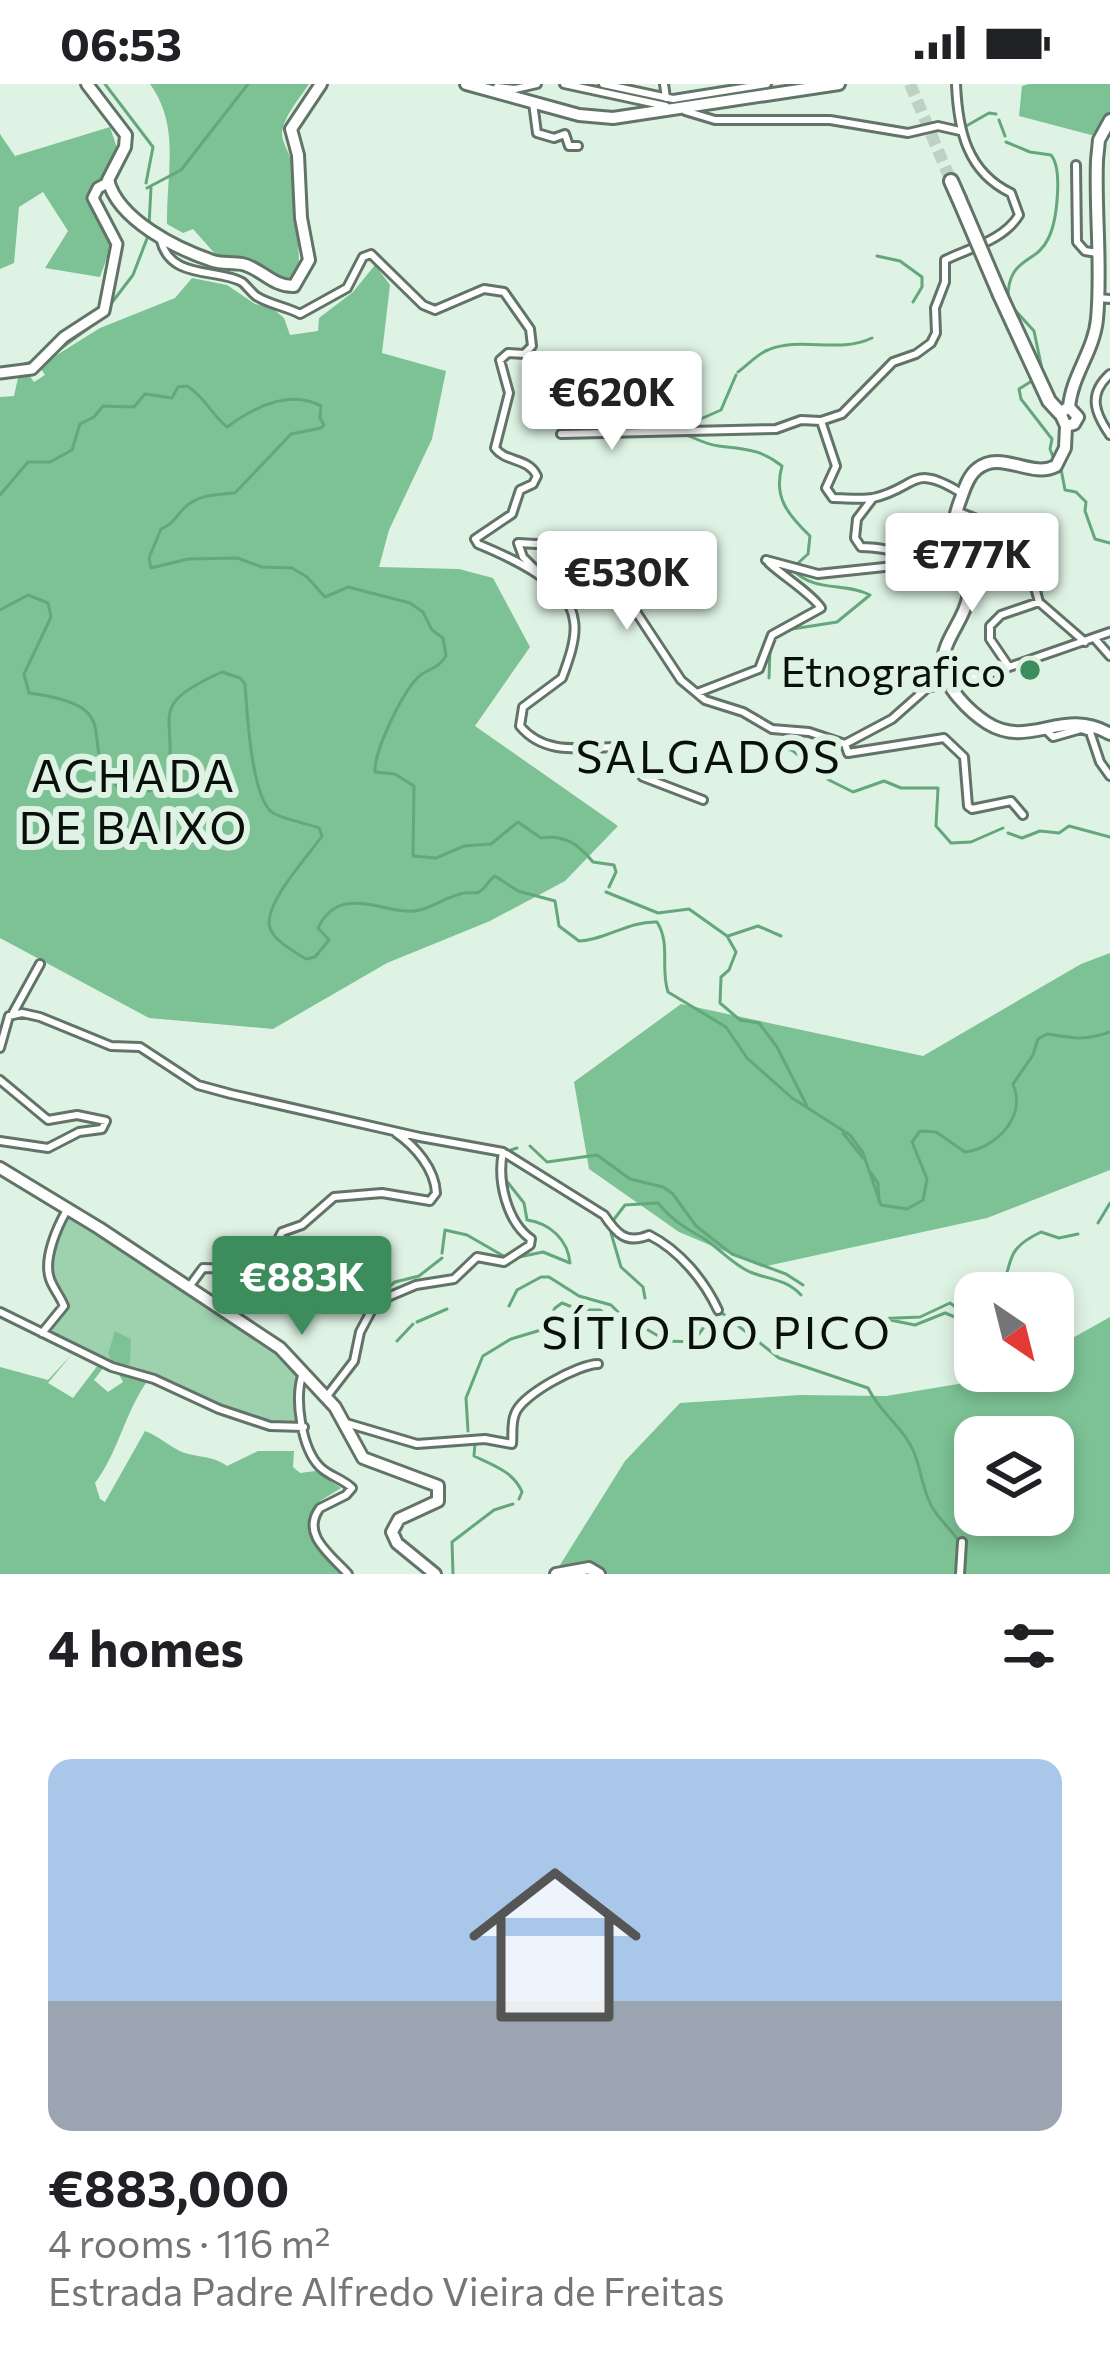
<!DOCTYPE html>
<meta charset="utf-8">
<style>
body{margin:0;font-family:Commissioner,sans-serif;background:#f6f6f6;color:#202124;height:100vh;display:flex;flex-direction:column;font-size:45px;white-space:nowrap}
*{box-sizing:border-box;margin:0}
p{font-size:39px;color:#757577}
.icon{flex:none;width:66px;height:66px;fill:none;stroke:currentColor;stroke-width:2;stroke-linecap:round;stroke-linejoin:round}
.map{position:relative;height:1490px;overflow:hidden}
.side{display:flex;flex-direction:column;background:#fff;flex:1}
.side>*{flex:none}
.needle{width:78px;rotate:145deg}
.fabs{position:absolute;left:954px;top:1188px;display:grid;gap:24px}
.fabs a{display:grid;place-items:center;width:120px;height:120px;border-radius:24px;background:#fff;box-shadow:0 6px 18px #0003;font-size:60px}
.price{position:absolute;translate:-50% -102px;padding:0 27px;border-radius:12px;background:#fff;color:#222;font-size:39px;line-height:78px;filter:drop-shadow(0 3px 6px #0008)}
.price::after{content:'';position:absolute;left:50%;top:72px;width:36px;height:27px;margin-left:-18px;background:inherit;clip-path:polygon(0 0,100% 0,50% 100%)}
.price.selected{background:#3c8c5c;color:#fff}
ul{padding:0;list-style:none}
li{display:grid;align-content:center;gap:24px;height:636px;padding:0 48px}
li span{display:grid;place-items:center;height:372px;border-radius:24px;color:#555}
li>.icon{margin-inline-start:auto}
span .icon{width:216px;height:216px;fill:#fffc;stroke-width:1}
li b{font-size:51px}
h2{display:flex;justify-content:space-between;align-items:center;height:144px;padding:0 48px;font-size:51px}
.status{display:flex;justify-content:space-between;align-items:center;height:84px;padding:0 60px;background:#fff;direction:ltr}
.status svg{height:33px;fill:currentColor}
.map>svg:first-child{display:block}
</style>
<div class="status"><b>06:53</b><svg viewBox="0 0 49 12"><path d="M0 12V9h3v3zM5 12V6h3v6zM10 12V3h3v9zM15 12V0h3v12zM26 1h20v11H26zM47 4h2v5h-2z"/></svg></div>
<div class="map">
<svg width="1110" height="1490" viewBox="0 0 1110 1490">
<rect width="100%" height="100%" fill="#dff3e4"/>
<!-- green -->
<path fill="#9ed1ae" d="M 67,1126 L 280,1264 L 303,1289 L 304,1343 L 256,1339 L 189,1309 L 128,1288 L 52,1253 L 51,1242 L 63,1225 C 46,1187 45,1163 67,1126 Z"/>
<!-- forest -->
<path fill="#7dc295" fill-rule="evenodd" d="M 150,0 L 309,0 C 300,14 282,34 282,51 C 283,60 290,70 292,79 C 295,90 301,185 298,193 L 286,199 L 246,175 L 217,172 L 193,145 L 183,149 L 167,140 C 166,90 181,43 150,0 Z
M 1029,0 L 1110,0 L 1110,28 L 1095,52 L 1019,32 L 1022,2 Z
M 110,43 L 119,70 L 86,116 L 112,160 L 100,193 L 45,184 L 68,147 L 43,108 L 19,123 L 14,179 L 0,185 L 0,50 L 15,72 Z
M 375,181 L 390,201 L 382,269 L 446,287 L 432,355 L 389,446 L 379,483 L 459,485 L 493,494 L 530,563 L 475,642 L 618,742 L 565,797 L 490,837 L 387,879 L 273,945 L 149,934 L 0,854 L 0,313 L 14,312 L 18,294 L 29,291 L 34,298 L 45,291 L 39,282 L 100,244 L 175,214 L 192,194 L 227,201 L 255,220 L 271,223 L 284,234 L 290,251 L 318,247 L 319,234 L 353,208 Z
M 1110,869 L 1110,1086 L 987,1134 L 762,1183 L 679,1148 L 589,1085 L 574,998 L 681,920 L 923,972 L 1081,880 Z
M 1110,1233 L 1110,1490 L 585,1490 L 560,1481 L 625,1377 L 680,1319 L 800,1311 L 886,1312 L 982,1296 L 1003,1287 L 1053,1287 L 1053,1265 ZM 975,1353 L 1053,1353 L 1053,1431 L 975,1431 Z
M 115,1247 L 131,1255 L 130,1279 L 123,1289 L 149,1295 C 125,1327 119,1367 95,1399 L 100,1415 L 105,1418 L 145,1347 C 159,1352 167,1361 180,1367 C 195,1374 213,1371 227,1382 L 258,1367 L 294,1367 L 293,1383 L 300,1389 L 315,1387 L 341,1404 L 320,1417 L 308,1441 L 320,1469 L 347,1490 L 0,1490 L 0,1283 L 48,1296 L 72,1270 L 48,1299 L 73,1314 L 98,1281 L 103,1284 L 94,1296 L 108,1308 L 123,1298 L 108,1270 Z"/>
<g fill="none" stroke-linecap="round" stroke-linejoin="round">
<!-- stream -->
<path stroke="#63a77b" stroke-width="3" d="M 105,0 L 153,63 L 146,99
M 586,0 L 659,16
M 999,36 L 1005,52
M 961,45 L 989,29 L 996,30
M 1006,58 L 1030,68 L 1051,71 C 1063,85 1057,138 1048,155 C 1036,181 1007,172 1008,216
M 147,104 L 181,86 L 248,0
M 149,141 L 151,104
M 877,172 L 900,177 L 922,193 L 922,203 L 913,218
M 110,221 L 133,191 L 148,152
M 1013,224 L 1034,247 L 1043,290
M 52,271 L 102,234
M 19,282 L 34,277
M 738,288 C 748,281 757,270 768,266 C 800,252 839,270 872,254
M 1035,295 L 1019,305 L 1021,315 L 1052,355 L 1050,365 L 1055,378
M 678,345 L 721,326 L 736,291
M 682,349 C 693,353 706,361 719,362 C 744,365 761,365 782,382 C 773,413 788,431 810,452 L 808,470 L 796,481
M 1061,385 L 1065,406 L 1076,408 L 1086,418 L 1085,427 L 1095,455 L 1110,459
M 0,411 L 28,378 L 50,378 L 72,366 L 80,340 L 94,333 L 103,322 L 134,323 L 145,310 L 172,314 L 178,303 L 187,302 C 205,313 211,330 227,343 C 254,323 289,305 321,322 L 320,334 L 324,341 L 321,344 L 291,350 L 235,409 C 215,411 199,410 184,424 C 175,434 173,440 161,445 L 149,474 L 151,484 L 188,475 L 237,474 L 262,483 L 292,484 L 307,493 L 325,513 L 348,503 L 410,519 L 423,528 L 432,546 L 443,554 L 446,572 C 438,584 433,583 422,590 C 404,603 374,667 375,688 L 395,690 L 414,702 L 413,772 L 436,774 L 464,762 L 491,760 L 518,738 L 541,754 C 565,750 579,761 593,778 L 614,781 L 616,788 L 609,803
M 0,526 L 28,511 L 48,519 L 51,533 L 24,590 L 29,609 C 136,623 69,660 121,706 L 150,707 L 168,696 C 179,631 143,623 222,588 L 240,594 L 245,600 C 247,626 251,715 273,729 C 286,736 305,739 319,744 L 322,752 C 309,771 262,821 270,844 C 274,857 295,868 306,875 L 315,873 L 329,856 L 318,844 C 341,796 388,834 420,826 C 436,822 449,811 465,809 C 473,808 477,811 483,805 C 487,801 490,795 495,792 L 518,807 L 555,817 L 559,842 L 579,857 C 606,856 628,837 657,838 C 671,860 660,884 668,908 L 726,943 L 747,974 L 792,1014 L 850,1051 L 863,1069 L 881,1121 L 907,1125 L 923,1116 L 927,1095 L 912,1058 L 920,1047 L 936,1048 L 965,1068 C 996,1064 1027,1033 1013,1000 L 1033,971 L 1038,955 L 1047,950 C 1072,954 1085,957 1110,948
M 786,546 L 837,538 L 870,511 C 845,498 815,509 793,486
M 769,594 L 770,566
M 760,663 L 792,666 L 829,696 L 853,708 L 884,697 L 901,704 L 938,704 L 936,742 L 951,759 L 971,758 L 1003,744
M 1008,749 L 1022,754 L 1040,747 L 1059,749 L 1069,742 L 1110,753
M 606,808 L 658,829 L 689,825 L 727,852 L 736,868 L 729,886 L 721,893 L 720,919 L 740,936 L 759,939 L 777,963 L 807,1022
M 728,852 L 758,842 L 781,852
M 843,1049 L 863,1074
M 530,1062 L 547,1078 L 597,1071 L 630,1095 L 663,1103 L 673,1110 L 696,1142 L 732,1170 L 786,1190 L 803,1201
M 511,1066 L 517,1064
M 870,1088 L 878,1099 L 879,1118
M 505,1095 L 524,1119 L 527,1136 C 550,1139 568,1156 570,1179 L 543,1168 L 519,1173
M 612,1138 L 625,1121 L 658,1119 C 672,1136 685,1144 703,1154 C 719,1164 732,1180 750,1188 C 770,1196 786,1195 801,1211
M 1098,1139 L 1110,1119
M 611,1149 L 621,1183 L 643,1203 L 645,1214
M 442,1169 L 445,1146 L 467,1151 L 507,1174
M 997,1209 C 1017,1181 999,1168 1041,1148 L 1059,1154 L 1078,1150
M 366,1220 L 395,1198 L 419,1192 L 442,1174
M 509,1222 L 517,1206 L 541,1193 L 549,1193 L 579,1212 L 611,1221
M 612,1222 L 629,1239 L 643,1245
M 716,1231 L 722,1229 L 779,1274 L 868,1304 C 880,1329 903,1343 913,1366 C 921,1384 922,1404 931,1421 C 938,1435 952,1446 960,1459
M 874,1235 L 920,1233 L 950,1219 L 964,1229 L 975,1225
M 885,1235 L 915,1241 L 945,1229 L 975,1241
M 417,1238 L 447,1225
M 648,1246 L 667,1257 L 693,1258 L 712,1232
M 397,1257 L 413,1240
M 483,1272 L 511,1255 L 544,1245 L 555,1224 L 562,1219 L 580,1226 L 600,1226 L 626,1247 L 639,1249
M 468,1347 L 466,1314 L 482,1274
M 475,1359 L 474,1372 C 493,1381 514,1388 522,1408 L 519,1415
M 453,1490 L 452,1458 L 494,1426 L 513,1420"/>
<!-- primary-tunnel -->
<path stroke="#bfd1c3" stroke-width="12" stroke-dasharray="12 6" stroke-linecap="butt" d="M 910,0 L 951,97"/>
<defs>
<path id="minor" d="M 564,0 L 666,22
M 603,0 L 673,15 L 767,0
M 664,0 L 666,14
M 494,7 L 497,3 L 515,5 L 537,0
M 533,19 L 537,49 L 554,54 L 565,50 L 569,62 L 578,62
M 685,27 L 715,36 L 830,36 L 908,49 L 938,42 L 960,47
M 1076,81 L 1077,158 L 1085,167 L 1097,169
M 161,157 C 171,196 217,184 242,198 C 247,202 251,208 256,212 C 268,220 287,223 300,230 L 347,204 L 363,173 L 371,170 L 423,221 L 435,226 L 484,205 L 504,208 L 530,245 L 532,262 L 524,270 L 508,269 L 500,276 L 509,309 L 495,364 C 506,379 528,373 537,392 L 533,400 L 520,406 L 512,430 L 475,455 L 478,460 C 507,472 570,499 574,537 C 577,554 568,578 562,594 L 523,623 L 520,642 C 544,671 579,664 614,663 L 643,693 L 703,716
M 1098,214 L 1110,215
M 1110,290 C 1088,310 1094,328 1110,351
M 821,337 L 836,382 L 826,404 L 833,414 C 845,414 861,416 873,414 C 918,404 911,377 963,410
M 561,350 L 776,345 L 801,336 L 821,337 L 842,330 L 893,278 L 916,270 L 931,259 L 936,249 L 935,224 L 945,198 L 945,176 C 970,164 1004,156 1019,131 L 1011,109 C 967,88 958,46 956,0
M 956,427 C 1018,450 1022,454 1039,518
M 766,476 L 818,490 L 894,482 L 910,494 L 913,490 C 900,465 888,464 861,463 L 855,454 L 857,435 L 873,414
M 540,490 L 523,473 L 518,459 L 573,462 L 583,467 L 617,499 L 681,596 L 705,616 L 743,628 L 772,645 L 809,648 L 845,660 L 848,669 L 944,654 L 964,673 L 968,722 L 972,725 L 1011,717 L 1023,731
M 1039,518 L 1085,558
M 1095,555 L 1110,572
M 1009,583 L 990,555 L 990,542 L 1001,531 L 1039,518
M 954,598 L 992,589 L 1110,548
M 697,609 L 759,585 L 772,551 L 821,524 C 813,511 783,492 769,479
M 1046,646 L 1053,653 L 1081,645 L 1090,648 L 1100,678 L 1110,692
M 845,660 L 892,635 L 927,604 L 940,601
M 13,929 L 40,880
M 0,964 L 9,932 L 22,929 L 40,933 L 111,962 L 140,963 L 198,1001 L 231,1010 L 420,1053 L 503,1068 L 604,1131 C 616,1149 626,1161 649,1151 C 679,1166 704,1196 718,1226
M 0,996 L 48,1036 L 77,1031 L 106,1037 L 102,1045 L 79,1048 L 48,1064 L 0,1057
M 189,1203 L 203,1184 L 262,1186 L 282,1148 L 302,1141 L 334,1113 L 382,1109 L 430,1117 L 436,1109 C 435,1085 415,1062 396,1049
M 0,1228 L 112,1283 L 154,1295 L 219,1325 L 270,1342 L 304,1343
M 42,1249 L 64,1222 C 60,1212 53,1204 50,1195 C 43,1175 57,1143 67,1126
M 303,1289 C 294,1313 301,1364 320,1383 C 329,1392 343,1395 352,1404 L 346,1411 L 320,1424 C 300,1450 331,1471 348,1490
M 327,1312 L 354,1277 L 360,1248 L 376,1218 L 416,1201 L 454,1195 L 477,1173 L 504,1178 L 530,1161 L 531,1155 C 507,1138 497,1097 503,1068
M 346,1339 L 417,1360 L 485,1355 L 512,1360 C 513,1351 511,1339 515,1330 C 521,1311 579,1280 598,1280
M 960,1490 L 962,1458"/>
<path id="tertiary" d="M 0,289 L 32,285 L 64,253 L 104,227 L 117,160 L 93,114 L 98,104 L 109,98"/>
<path id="secondary" d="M 87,0 L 126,51 L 125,63 L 108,96 C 118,136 177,165 213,177 C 222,180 232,178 242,180 C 261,184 273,203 294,202 L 309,176 L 301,134 L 298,71 L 291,45 L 321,0
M 466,0 L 579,31 L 613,34 L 839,0
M 1069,323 L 1060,329 L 1066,342 L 1065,364 L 1056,382 C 1030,395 1001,365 977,385 C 968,392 964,406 960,417 C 940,469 974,480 968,514 C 964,537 941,558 943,582 C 944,603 970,628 987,639 C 1030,666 1063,622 1110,650
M 1069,323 C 1072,291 1094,267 1097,235 C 1102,183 1095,129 1097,76 L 1099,56 L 1110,36
M 1066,342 L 1074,340 L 1078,333 L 1069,323
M 0,1084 L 99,1144 L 280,1264 L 335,1323 L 363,1374 L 438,1402 L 438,1417 L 399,1435 L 392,1448 L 397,1459 L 435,1490
M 556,1490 L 589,1484 L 599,1490"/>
<path id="primary" d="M 951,97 L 959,115
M 1000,211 L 1049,317 L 1060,329"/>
</defs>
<!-- minor casing -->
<use href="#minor" stroke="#627467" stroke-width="12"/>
<!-- tertiary casing -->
<use href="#tertiary" stroke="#627467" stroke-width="15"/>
<!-- secondary casing -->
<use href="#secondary" stroke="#627467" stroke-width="16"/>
<!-- primary casing -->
<use href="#primary" stroke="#627467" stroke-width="18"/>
<!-- minor -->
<use href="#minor" stroke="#fff" stroke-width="6"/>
<!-- tertiary -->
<use href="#tertiary" stroke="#fff" stroke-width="9"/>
<!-- secondary -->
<use href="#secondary" stroke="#fff" stroke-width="10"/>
<!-- primary -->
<use href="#primary" stroke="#fff" stroke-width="12"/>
<defs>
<path id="minor-bridge" d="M 940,601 L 954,598"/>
<path id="primary-bridge" d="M 959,115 L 1000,211"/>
</defs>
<!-- minor-bridge casing -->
<use href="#minor-bridge" stroke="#627467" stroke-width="12" stroke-linecap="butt"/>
<!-- primary-bridge casing -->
<use href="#primary-bridge" stroke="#627467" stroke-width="18" stroke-linecap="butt"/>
<!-- minor-bridge -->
<use href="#minor-bridge" stroke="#fff" stroke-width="6"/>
<!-- primary-bridge -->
<use href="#primary-bridge" stroke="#fff" stroke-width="12"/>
</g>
<!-- markers -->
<circle fill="#3c8c5c" stroke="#dff3e4" stroke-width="4.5" cx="1030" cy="586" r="12"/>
<g text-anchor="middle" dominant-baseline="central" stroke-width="12" stroke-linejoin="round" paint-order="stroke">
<!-- poi labels -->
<g font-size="42" fill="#09100b" stroke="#dff3e4" text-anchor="end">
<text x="1006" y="586">Etnografico</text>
</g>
<!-- neighbourhood labels -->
<g font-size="45" letter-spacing="3" fill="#09100b" stroke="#dff3e4">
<text x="709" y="670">SALGADOS</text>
<text x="134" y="689">ACHADA<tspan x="134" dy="52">DE BAIXO</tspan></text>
<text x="717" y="1246">SÍTIO DO PICO</text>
</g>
</g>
</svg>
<div class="fabs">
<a><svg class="needle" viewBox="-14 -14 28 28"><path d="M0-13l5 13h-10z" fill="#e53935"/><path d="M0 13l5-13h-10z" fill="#757577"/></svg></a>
<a><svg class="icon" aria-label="layers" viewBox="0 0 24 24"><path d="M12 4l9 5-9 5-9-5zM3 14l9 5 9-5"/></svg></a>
</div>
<b class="price" style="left:612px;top:369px">€620K</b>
<b class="price" style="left:972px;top:531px">€777K</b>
<b class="price" style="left:627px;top:549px">€530K</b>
<b class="price selected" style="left:302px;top:1254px">€883K</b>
</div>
<section class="side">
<h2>4 homes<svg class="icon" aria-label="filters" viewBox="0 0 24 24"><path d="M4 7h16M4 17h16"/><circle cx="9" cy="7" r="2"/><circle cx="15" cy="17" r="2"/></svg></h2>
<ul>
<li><span style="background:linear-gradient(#a9c7e8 65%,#9aa5b1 0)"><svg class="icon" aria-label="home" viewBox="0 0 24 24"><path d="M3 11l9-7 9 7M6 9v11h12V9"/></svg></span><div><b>€883,000</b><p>4 rooms · 116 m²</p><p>Estrada Padre Alfredo Vieira de Freitas</p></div></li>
</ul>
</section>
